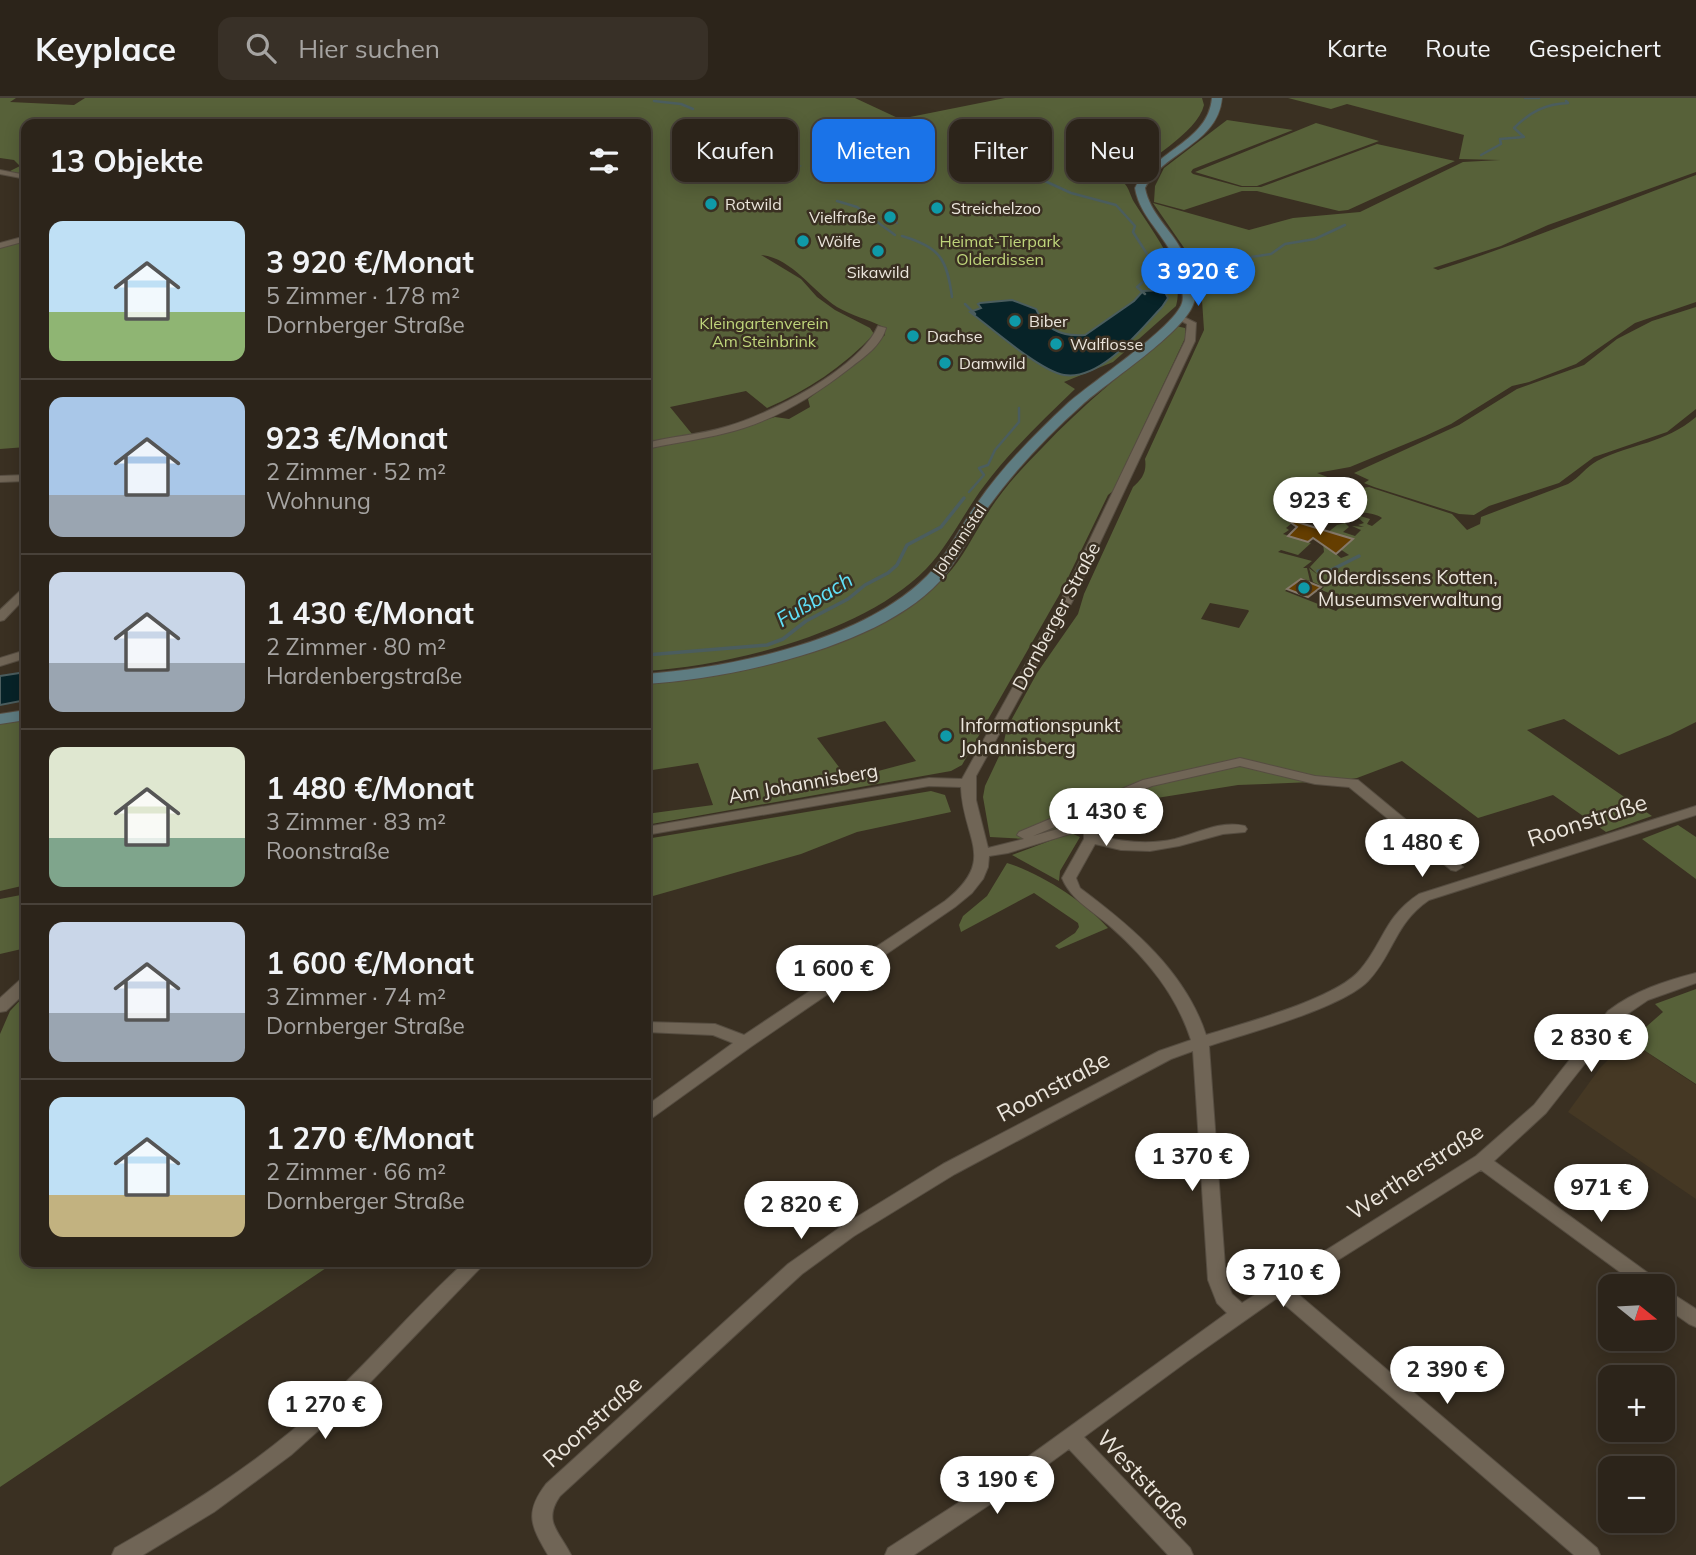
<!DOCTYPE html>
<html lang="de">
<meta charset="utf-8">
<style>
body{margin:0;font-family:Mulish,sans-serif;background:#383027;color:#f1f3f6;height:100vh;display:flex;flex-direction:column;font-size:26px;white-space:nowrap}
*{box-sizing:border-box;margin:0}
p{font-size:23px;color:#a6a4a2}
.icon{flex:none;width:38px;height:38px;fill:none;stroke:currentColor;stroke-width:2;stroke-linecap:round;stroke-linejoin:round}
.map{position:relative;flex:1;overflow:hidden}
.details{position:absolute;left:21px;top:21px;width:630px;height:1148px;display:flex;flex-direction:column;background:#2c241a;border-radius:14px;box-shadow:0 4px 18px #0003,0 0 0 2px #484139}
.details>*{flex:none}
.banner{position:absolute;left:672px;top:21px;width:665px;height:63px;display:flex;gap:14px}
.needle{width:46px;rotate:108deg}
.fabs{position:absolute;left:1598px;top:1176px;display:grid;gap:14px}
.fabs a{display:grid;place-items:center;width:77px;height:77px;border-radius:14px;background:#2c241a;box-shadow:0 4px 18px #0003,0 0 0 2px #484139;font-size:35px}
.price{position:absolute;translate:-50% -60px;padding:0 16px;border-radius:24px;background:#fff;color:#222;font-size:23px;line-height:46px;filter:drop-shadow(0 2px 4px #0008)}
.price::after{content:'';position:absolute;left:50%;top:42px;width:21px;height:16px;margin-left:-10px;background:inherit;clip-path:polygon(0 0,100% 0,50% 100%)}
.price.current{background:#1a73e8;color:#fff}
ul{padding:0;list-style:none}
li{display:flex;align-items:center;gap:21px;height:175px;padding:0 28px}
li+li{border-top:2px solid #484139}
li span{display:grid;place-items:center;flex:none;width:196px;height:140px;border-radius:14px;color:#555}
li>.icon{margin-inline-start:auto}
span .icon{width:84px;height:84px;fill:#fffc;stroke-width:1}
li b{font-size:30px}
h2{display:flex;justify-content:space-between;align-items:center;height:84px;padding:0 28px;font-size:30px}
.chip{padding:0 24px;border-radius:14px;background:#2c241a;box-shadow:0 4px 18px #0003,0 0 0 2px #484139;font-size:24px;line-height:63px}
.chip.current{background:#1a73e8;color:#fff}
header{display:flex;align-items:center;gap:42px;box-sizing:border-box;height:98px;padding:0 35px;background:#2c241a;border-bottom:2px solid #484139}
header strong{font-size:33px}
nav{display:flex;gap:38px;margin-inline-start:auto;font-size:24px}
.search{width:490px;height:63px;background:#383027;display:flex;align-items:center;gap:18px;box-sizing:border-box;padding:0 24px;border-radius:14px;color:#a6a4a2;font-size:26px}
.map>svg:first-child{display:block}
</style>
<header>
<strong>Keyplace</strong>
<div class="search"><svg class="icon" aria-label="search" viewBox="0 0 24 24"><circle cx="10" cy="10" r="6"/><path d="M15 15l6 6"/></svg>Hier suchen</div>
<nav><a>Karte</a><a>Route</a><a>Gespeichert</a></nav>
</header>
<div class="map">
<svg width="1696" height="1457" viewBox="0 0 1696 1457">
<rect width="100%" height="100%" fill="#3a3022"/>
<!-- built -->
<path fill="#453824" d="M 1628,942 L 1696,987 L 1696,1101 L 1568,1014 L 1600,970 Z"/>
<!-- green -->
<path fill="#576139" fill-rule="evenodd" d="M 0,0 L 16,0 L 10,4 L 74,7 L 85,0 L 855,0 L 900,21 L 1005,0 L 1202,0 L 1204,7 C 1197,36 1145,62 1124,85 C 1129,90 1130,97 1134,104 C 1151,132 1186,173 1176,208 L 1113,264 L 1064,284 L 1075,291 C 1044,321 1010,353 984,388 C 965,413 947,450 926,471 C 865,534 731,568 646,573 L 646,346 L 650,350 L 708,339 L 775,319 L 789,321 L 810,309 L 808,301 L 844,274 L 885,237 L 883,229 C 868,221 852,218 837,209 C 813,194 792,160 761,157 L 801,181 L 817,199 L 835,212 L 870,230 L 874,236 C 844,268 807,293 767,310 L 746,293 L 670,309 L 692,336 L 654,343 L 646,334 L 646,26 L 26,26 L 26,73 L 18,75 L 8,74 L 20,68 L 14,62 L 0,60 Z
M 1288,0 L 1696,0 L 1696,74 L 1548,127 L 1501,148 L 1433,170 L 1438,172 C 1525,144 1610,109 1696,77 L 1696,204 L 1635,225 L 1576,266 L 1529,284 L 1512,288 L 1451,326 L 1425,338 L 1350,369 L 1317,375 L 1343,385 L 1330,400 L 1310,397 L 1302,403 L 1312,408 L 1292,406 L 1291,409 L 1299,410 L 1298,413 L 1313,416 L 1297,421 L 1286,430 L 1289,432 L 1283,436 L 1311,445 L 1298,457 L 1281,452 L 1278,454 L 1312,463 L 1303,470 L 1307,470 L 1310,483 L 1301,480 L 1285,493 L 1336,513 L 1348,502 L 1321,492 L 1324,489 L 1313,484 L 1309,470 L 1318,477 L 1310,469 L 1324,454 L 1323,445 L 1341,460 L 1349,457 L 1322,439 L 1337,427 L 1345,425 L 1349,429 L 1343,434 L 1355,438 L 1361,432 L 1352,428 L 1364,429 L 1358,427 L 1364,425 L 1355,417 L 1341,420 L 1342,423 L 1334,422 L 1334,419 L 1342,417 L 1337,411 L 1370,421 L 1367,426 L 1372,428 L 1382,420 C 1368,410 1346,420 1336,403 L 1343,393 L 1369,389 L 1452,416 L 1467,432 L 1480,426 L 1481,419 L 1568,386 C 1579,380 1586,369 1597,363 C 1633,345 1664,346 1696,319 L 1696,624 L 1670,637 L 1619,657 L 1564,621 L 1527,632 L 1652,718 L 1606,734 L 1553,697 L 1478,720 L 1402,663 L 1357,680 L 1338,683 L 1238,687 L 1138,703 L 1112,713 L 1095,728 L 1077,724 L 1025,741 L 990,739 L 983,699 L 985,688 L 1002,652 L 1007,630 L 1037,575 L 1078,516 L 1084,496 L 1133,389 C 1142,381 1147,374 1145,361 L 1204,232 L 1202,202 L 1189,157 L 1153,105 L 1249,132 L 1293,120 L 1360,114 L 1463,64 L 1500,62 L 1459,61 L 1464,37 L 1347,6 L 1331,11 ZM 1210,505 L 1248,512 L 1249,513 L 1239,530 L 1201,521 Z
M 1227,22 L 1293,32 L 1193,71 L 1191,74 L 1193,76 L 1241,89 L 1261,89 L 1377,46 L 1455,63 L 1348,112 L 1339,113 L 1257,93 L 1242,93 L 1184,112 L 1154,104 L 1155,88 L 1164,70 Z
M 1316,25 L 1379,43 L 1257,88 L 1242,88 L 1195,74 Z
M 26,141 L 26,349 L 0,351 L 0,149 Z
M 1696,209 L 1696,311 L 1667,334 L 1594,359 L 1559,385 L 1489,408 L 1474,417 L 1459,416 L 1374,389 L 1364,385 L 1369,382 L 1354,375 L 1459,327 L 1517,291 L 1584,267 L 1617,241 L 1652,223 Z
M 1176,228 L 1185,230 L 1186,238 L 1113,393 L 1108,397 L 1062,492 L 962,667 L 951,673 L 646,727 L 646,716 L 713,707 L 698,665 L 646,673 L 646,586 C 724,582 790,562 861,530 C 893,516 922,503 946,478 C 964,459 973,437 987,416 C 1002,392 1022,370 1042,350 C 1083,306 1131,269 1176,228 ZM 885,623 L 916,663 L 848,681 L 817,640 Z
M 26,621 L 26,787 L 0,793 L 0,625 Z
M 931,693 L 945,697 L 951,714 L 857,734 L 801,756 L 646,800 L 646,741 Z
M 1678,727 L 1696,739 L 1696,781 L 1642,741 Z
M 1071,735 L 1080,739 L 1060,773 L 1059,783 L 1012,757 Z
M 1007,765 C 1040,775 1085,804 1108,830 L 1059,851 L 1055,848 L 1075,835 L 1079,829 L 1078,825 L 1034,795 L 961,834 L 959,827 L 963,818 L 987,798 Z
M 26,796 L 26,850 L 0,856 L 0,801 Z
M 1696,891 L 1696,986 L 1630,943 L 1663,914 L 1655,906 Z
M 26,896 L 26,1164 L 335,1164 L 0,1389 L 0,936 L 10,913 Z"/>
<!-- water -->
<path fill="#072328" stroke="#4b5d5e" stroke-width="2" d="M 742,56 L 771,59 L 799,68 L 773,76 L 745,65 Z
M 1164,192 L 1168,200 L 1162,209 C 1140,232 1101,283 1064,277 C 1040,273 990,229 970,214 L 981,210 L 978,206 L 980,205 L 1012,202 L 1036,211 C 1045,231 1061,239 1085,237 L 1134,203 L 1143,193 Z
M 26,574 L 26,602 L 0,607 L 0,578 Z"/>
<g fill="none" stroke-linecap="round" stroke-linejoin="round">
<!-- stream-far1 -->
<path stroke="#4b5d5e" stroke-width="2.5" d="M 1525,0 L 1539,0
M 654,3 L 681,6 L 693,11
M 1481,57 L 1501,46 L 1500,41 L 1524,39 L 1514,30 C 1530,14 1545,6 1568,5 L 1566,3
M 1034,78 L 1071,95 L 1116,107 L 1135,128 L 1133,134 L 1149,159 L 1145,166 L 1150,178 L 1137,189 L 1145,196
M 837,103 L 857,109 L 895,137
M 886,116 L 897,125
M 902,138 C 940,149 947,161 952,199
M 1217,179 L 1251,159 L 1271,156 L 1285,146 L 1315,141 L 1345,127
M 965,206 L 975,216
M 969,394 L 984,377 L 979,370 L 988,367 L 995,352 L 1019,324 L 1019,310"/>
<!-- stream -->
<path stroke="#4b5d5e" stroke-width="3.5" d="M 1318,473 L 1331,472 L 1359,458
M 646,557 L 767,547 L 783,541 L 806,523 L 848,501 L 865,487 L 888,475 L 897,467 L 907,447 L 941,429 L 964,400"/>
</g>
<!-- building -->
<path fill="#653e00" stroke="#857869" stroke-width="2" d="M 1291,422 L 1310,428 L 1353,441 L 1336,456 L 1313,440 L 1308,444 L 1288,438 L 1297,429 L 1290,424 Z
M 1301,481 L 1321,489 L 1308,499 L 1287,491 Z"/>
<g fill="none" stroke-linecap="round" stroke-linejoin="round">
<defs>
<path id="minor" d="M 0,72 L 26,77 L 26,81 L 0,76 Z
M 26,138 L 26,143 L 0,150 L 0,145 Z
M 1178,216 L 1196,225 L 1195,243 L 1072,504 L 976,678 L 976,702 L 988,750 L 1024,741 L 1017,737 L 1019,734 L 1143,682 L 1240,660 L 1315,678 L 1358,682 L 1463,769 L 1456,773 L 1451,772 L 1349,689 L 1315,686 L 1240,668 L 1152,688 L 1033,738 L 1072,727 L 1083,726 L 1096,730 L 1098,738 C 1123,744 1149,747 1175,741 C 1198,735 1221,722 1245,728 L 1247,731 L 1245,734 L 1223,736 L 1179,748 L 1150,753 L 1121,752 L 1095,746 L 1076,780 L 1080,790 C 1132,829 1185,873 1206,937 C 1244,925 1336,901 1360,872 C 1384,844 1384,819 1419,796 L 1696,708 L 1696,717 L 1429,802 C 1394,826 1394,856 1368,883 C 1342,910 1248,935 1209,948 L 1226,1182 L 1232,1196 L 1242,1205 L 1476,1058 L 1534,1007 L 1608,913 C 1634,893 1665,883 1696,875 L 1696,885 L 1648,902 L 1620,921 L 1546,1015 L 1494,1063 L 1659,1183 L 1661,1188 L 1639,1188 L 1481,1072 L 1292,1191 L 1597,1450 L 1600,1457 L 1574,1457 L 1277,1200 L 1189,1262 L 1084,1339 L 1190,1450 L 1193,1457 L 1168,1457 L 1069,1351 L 1025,1383 L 914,1457 L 885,1457 L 888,1450 L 1011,1371 L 1227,1215 L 1217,1205 L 1208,1182 L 1193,953 L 1171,961 L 955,1076 L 854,1138 L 802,1176 L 560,1398 C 542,1424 560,1434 571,1457 L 548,1457 C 531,1428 524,1415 546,1386 L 788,1166 L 842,1128 L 943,1066 L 1159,953 L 1191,942 C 1176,896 1147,861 1111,829 C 1093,813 1071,802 1062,780 L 1084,741 L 1084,735 L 1073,735 L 1008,755 L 989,758 L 988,769 L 983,781 L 972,795 L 955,809 L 752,948 L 652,1020 L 646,1022 L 646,1008 L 733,945 L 713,937 L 646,934 L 646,924 L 715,926 L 744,937 L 945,803 C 998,761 963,742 961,689 L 929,688 L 646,737 L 646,729 L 929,680 L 962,681 L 1060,504 L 1185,243 L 1187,226 L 1174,219 Z
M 878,228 L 886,230 C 881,248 864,259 850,270 C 813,299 772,324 726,335 C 699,342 672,345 646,351 L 646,345 C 672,338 699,337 725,329 C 769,317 859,271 878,228 Z
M 26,377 L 26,383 L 0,384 L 0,378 Z
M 26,490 L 26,499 L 4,522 L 0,523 L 0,512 L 22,491 Z
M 26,552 L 26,560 L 0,568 L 0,560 Z
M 26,880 L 26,894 L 6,913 L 0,914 L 0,900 L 21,881 Z
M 465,1164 L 486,1164 L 358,1297 L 291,1357 L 214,1414 L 143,1457 L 112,1457 L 115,1450 C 190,1408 262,1362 325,1304 C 374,1259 416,1208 465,1164 Z
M 1662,1189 L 1696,1211 L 1696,1229 L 1689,1226 L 1662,1207 Z"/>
<path id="secondary" d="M 1212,0 L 1222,0 C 1218,46 1164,53 1145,90 C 1150,116 1171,131 1182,153 C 1187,163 1189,173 1192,183 C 1194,190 1196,198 1194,204 C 1186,234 1107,284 1082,307 C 1048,337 1016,371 989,408 C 972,433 960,460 940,483 C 880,549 731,581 646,586 L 646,576 C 734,569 862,543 927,478 C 948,457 960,428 978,404 C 1003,368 1035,336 1067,306 C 1090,285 1174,230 1182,205 C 1184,199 1182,191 1180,184 C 1178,172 1175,160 1168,149 C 1156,129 1139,114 1135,90 C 1155,52 1208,44 1212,0 Z
M 26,612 L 26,622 L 0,626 L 0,616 Z"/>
</defs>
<!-- minor casing -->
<use href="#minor" stroke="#564d41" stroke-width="2"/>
<!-- secondary casing -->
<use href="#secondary" stroke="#564d41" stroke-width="2"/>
<!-- minor -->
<use href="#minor" fill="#706556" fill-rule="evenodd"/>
<!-- secondary -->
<use href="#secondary" fill="#5e7c81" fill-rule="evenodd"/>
</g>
<!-- markers -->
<g fill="#0f9aa8" stroke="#3a3022" stroke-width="2.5">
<circle cx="711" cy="106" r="7"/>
<circle cx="937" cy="110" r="7"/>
<circle cx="890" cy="119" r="7"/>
<circle cx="803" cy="143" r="7"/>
<circle cx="878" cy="153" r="7"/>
<circle cx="1015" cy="223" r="7"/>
<circle cx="913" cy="238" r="7"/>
<circle cx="1056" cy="246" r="7"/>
<circle cx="945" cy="265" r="7"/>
<circle cx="1304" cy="490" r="7"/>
<circle cx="946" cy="638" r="7"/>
</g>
<g text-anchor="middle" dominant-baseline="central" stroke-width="5" stroke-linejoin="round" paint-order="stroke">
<!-- far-poi labels -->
<g font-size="16" fill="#ebe5dc" stroke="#3a3022" text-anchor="start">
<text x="725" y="106">Rotwild</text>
<text x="951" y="110">Streichelzoo</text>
<text x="876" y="119" text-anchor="end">Vielfraße</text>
<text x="817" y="143">Wölfe</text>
<text x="878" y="174" text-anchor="middle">Sikawild</text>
<text x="1029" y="223">Biber</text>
<text x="927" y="238">Dachse</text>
<text x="1070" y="246">Walflosse</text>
<text x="959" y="265">Damwild</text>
</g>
<!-- far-park labels -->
<g font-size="16" fill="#bfd57b" stroke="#3a3022">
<text x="1000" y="143">Heimat-Tierpark<tspan x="1000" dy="18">Olderdissen</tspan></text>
<text x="764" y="225">Kleingartenverein<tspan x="764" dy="18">Am Steinbrink</tspan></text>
</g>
<!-- far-street labels -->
<g font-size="16" fill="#ebe5dc" stroke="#3a3022">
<text transform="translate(959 442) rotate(-56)">Johannistal</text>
</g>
<!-- poi labels -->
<g font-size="19" fill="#ebe5dc" stroke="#3a3022" text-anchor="start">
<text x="1318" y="479">Olderdissens Kotten,<tspan x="1318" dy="22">Museumsverwaltung</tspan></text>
<text x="960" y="627">Informationspunkt<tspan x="960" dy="22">Johannisberg</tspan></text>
</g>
<!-- street labels -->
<g font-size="19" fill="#ebe5dc" stroke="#3a3022">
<text transform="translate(1056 518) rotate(-62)">Dornberger Straße</text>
<text transform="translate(803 685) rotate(-10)">Am Johannisberg</text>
</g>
<!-- water labels -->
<g font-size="21" font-style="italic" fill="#60e1f9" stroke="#3a3022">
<text transform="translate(814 501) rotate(-31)">Fußbach</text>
</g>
<!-- near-street labels -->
<g font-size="23" fill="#ebe5dc" stroke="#3a3022">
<text transform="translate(1587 722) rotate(-18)">Roonstraße</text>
<text transform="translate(1053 988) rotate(-28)">Roonstraße</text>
<text transform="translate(1415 1073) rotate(-33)">Wertherstraße</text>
<text transform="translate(592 1323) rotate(-42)">Roonstraße</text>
<text transform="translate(1144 1381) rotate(47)">Weststraße</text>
</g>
</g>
</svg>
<div class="fabs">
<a><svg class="needle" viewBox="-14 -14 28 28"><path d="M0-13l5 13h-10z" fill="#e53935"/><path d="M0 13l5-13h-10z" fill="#a6a4a2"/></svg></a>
<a>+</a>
<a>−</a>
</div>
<b class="price current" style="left:1198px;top:210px">3 920 €</b>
<b class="price" style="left:1320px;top:439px">923 €</b>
<b class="price" style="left:1106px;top:750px">1 430 €</b>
<b class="price" style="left:1422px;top:781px">1 480 €</b>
<b class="price" style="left:833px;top:907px">1 600 €</b>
<b class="price" style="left:1591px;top:976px">2 830 €</b>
<b class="price" style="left:1192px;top:1095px">1 370 €</b>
<b class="price" style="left:1601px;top:1126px">971 €</b>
<b class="price" style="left:801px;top:1143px">2 820 €</b>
<b class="price" style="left:1283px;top:1211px">3 710 €</b>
<b class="price" style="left:1447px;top:1308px">2 390 €</b>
<b class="price" style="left:325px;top:1343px">1 270 €</b>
<b class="price" style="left:997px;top:1418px">3 190 €</b>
<div class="banner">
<a class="chip">Kaufen</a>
<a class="chip current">Mieten</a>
<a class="chip">Filter</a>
<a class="chip">Neu</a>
</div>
<section class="details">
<h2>13 Objekte<svg class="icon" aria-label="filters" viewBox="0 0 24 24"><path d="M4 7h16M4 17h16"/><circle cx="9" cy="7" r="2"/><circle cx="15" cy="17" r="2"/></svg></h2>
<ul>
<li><span style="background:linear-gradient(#bfe0f5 65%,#8fb573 0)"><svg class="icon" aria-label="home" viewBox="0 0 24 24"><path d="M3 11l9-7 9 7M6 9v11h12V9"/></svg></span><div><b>3 920 €/Monat</b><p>5 Zimmer · 178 m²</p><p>Dornberger Straße</p></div></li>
<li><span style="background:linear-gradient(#a9c7e8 70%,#9aa5b1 0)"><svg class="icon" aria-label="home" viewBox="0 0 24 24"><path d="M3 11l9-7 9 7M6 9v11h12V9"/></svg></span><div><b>923 €/Monat</b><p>2 Zimmer · 52 m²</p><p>Wohnung</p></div></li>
<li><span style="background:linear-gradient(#c9d6e8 65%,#9aa5b1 0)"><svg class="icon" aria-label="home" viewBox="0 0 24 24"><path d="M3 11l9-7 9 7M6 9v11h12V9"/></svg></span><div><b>1 430 €/Monat</b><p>2 Zimmer · 80 m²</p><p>Hardenbergstraße</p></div></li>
<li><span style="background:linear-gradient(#dfe7d0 65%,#7fa58c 0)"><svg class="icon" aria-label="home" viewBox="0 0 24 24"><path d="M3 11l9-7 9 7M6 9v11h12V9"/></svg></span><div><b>1 480 €/Monat</b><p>3 Zimmer · 83 m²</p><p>Roonstraße</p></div></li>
<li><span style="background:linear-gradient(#c9d6e8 65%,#9aa5b1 0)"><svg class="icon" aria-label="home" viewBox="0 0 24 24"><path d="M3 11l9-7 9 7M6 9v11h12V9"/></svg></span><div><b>1 600 €/Monat</b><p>3 Zimmer · 74 m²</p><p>Dornberger Straße</p></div></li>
<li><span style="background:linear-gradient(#bfe0f5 70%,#c2b280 0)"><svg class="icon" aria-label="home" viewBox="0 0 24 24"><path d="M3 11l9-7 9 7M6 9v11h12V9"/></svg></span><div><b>1 270 €/Monat</b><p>2 Zimmer · 66 m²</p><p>Dornberger Straße</p></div></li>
</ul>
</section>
</div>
